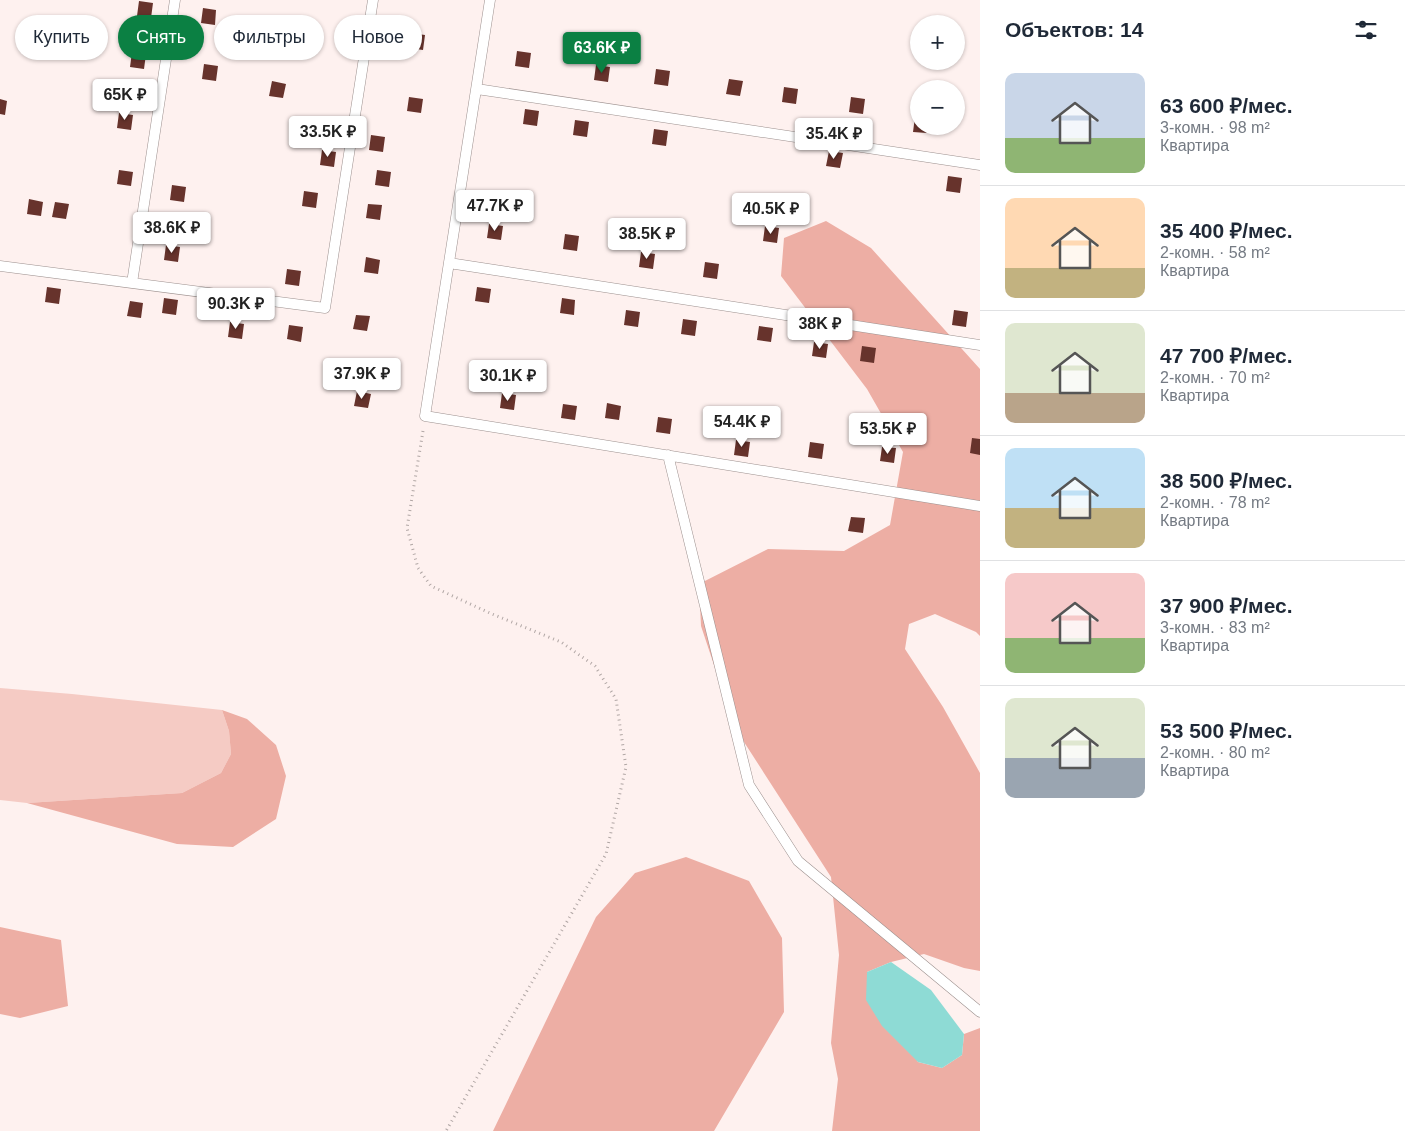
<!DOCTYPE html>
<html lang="ru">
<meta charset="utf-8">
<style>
body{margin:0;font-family:Helvetica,sans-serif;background:#f6f6f7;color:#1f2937;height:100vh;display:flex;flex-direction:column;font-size:19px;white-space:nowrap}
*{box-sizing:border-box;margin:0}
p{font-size:16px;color:#747a83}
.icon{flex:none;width:28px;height:28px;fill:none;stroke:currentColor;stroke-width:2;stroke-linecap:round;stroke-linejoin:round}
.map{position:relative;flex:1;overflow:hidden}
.drawer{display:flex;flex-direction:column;background:#fff;width:425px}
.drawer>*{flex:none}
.hud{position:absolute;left:15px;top:15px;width:475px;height:45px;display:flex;gap:10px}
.buttons{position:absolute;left:910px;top:15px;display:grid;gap:10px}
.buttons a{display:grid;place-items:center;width:55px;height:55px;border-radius:50%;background:#fff;box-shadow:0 1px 4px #0004;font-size:25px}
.price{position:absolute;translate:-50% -42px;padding:0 11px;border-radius:5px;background:#fff;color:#222;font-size:16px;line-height:32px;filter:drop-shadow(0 1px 2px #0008)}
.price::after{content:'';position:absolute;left:50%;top:30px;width:15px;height:11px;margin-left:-8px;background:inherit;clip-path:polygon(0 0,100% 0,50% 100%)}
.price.current{background:#0b8043;color:#fff}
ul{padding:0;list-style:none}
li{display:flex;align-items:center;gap:15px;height:125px;padding:0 25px}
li+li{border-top:1px solid #e0e1e3}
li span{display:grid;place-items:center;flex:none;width:140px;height:100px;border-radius:10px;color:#555}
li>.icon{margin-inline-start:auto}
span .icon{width:60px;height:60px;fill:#fffc;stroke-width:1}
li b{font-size:21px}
h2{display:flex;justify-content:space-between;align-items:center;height:60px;padding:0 25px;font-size:21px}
.chip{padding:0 18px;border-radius:22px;background:#fff;box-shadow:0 1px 4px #0004;font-size:18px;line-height:45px}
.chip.current{background:#0b8043;color:#fff}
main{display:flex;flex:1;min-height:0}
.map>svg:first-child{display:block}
</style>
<main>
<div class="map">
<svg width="980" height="1131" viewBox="0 0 980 1131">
<rect width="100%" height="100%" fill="#fef1ef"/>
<!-- green -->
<path fill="#f5cbc4" d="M 0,688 L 72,694 L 222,710 L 229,731 L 231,754 L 221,773 L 182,793 L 27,803 L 0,800 Z"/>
<!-- forest -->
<path fill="#edaea4" d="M 826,221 L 871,248 L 980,369 L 980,636 L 976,632 L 935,614 L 909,624 L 905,649 L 943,707 L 980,773 L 980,971 L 964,968 L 924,954 L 891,962 L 867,972 L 918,1062 L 942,1068 L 962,1055 L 964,1034 L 980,1028 L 980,1131 L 832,1131 L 838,1079 L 831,1043 L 839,955 L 831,877 L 735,728 L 701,626 L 699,584 L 768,549 L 844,551 L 890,525 L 903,452 L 867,389 L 781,276 L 784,238 Z
M 222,710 L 247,719 L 276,745 L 286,776 L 276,819 L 233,847 L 177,844 L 27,803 L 182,793 L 221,773 L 231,754 L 229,731 Z
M 686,857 L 749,881 L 782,938 L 784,1012 L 714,1131 L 493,1131 L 596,917 L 635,873 Z
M 0,927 L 61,940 L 68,1006 L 20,1018 L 0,1014 Z"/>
<!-- water -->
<path fill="#8edbd5" d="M 891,962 L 931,990 L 964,1034 L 962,1055 L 942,1068 L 918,1062 L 882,1026 L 866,1000 L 867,972 Z"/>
<!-- building -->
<path fill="#67332c" d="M 139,1 L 153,3 L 151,18 L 137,16 Z
M 203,8 L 216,10 L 215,25 L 201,23 Z
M 286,18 L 300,20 L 298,34 L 284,32 Z
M 411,33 L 425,35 L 423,50 L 409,48 Z
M 517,51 L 531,53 L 529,68 L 515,66 Z
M 132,52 L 146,54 L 144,69 L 130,67 Z
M 204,64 L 218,66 L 216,81 L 202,79 Z
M 596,65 L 610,67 L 608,82 L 594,80 Z
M 656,69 L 670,71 L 668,86 L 654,84 Z
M 729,79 L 743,81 L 740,96 L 726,94 Z
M 272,81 L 286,84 L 283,98 L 269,96 Z
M 784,87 L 798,89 L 796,104 L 782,102 Z
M 409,97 L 423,99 L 421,113 L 407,111 Z
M 851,97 L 865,99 L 863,114 L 849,112 Z
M 0,99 L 7,101 L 5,115 L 0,114 Z
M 525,109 L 539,111 L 537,126 L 523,124 Z
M 119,113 L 133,115 L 131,130 L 117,128 Z
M 915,117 L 919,117 L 919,126 L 928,126 L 927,133 L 913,132 Z
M 575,120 L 589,122 L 587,137 L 573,135 Z
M 654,129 L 668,131 L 666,146 L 652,144 Z
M 371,135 L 385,137 L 383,152 L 369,150 Z
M 322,150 L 336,152 L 334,167 L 320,165 Z
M 829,151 L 843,153 L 840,168 L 826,166 Z
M 119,170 L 133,172 L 131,186 L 117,184 Z
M 377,170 L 391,172 L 389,187 L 375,185 Z
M 948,176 L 962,178 L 960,193 L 946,191 Z
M 172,185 L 186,187 L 184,202 L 170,200 Z
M 304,191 L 318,193 L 316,208 L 302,206 Z
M 29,199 L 43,202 L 41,216 L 27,214 Z
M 55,202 L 69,204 L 66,219 L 52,217 Z
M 368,204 L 382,205 L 380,220 L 366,218 Z
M 489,224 L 503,226 L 501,240 L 487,238 Z
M 765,226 L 779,228 L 777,243 L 763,241 Z
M 565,234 L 579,236 L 577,251 L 563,249 Z
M 166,245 L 180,247 L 178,262 L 164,260 Z
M 641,252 L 655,254 L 653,269 L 639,267 Z
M 366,257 L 380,260 L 378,274 L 364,272 Z
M 705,262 L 719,264 L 717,279 L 703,277 Z
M 287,269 L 301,271 L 299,286 L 285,284 Z
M 47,287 L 61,289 L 59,304 L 45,302 Z
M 477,287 L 491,289 L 489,303 L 475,301 Z
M 164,298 L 178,300 L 176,315 L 162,313 Z
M 562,298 L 575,300 L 574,315 L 560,313 Z
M 130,301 L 143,303 L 141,318 L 127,316 Z
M 626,310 L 640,312 L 638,327 L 624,325 Z
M 954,310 L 968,312 L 966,327 L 952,325 Z
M 356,315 L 370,316 L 367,331 L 353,329 Z
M 683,319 L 697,321 L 695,336 L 681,334 Z
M 230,322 L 244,324 L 242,339 L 228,337 Z
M 289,325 L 303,327 L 301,342 L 287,339 Z
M 759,326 L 773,328 L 771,342 L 757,340 Z
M 814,342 L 828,344 L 826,358 L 812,356 Z
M 862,346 L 876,348 L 874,363 L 860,361 Z
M 357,391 L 371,394 L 368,408 L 354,406 Z
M 502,393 L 516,395 L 514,410 L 500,408 Z
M 607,403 L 621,406 L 619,420 L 605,418 Z
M 563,404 L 577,406 L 575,420 L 561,418 Z
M 658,417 L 672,419 L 670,434 L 656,432 Z
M 972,438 L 980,439 L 980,455 L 970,453 Z
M 736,440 L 750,442 L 748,457 L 734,455 Z
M 810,442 L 824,444 L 822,459 L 808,457 Z
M 882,447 L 896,448 L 894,463 L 880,461 Z
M 851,517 L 865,518 L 863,533 L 848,531 Z"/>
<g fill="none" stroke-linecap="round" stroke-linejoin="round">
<defs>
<path id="service" d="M 490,0 L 425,416 L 980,506
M 477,89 L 980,165
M 449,263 L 980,345
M 0,266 L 325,308 L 373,0
M 132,283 L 175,0
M 668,455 L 749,785 L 798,861 L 980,1012"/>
</defs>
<!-- service casing -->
<use href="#service" stroke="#9c908e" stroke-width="11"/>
<!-- path -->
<path stroke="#b1a7a5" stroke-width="3" stroke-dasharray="1 4" stroke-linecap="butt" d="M 423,431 L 407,528 L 418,568 L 431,586 L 492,614 L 561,642 L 595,666 L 616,699 L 626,767 L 606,854 L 446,1131"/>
<!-- service -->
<use href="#service" stroke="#fff" stroke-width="10"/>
</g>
</svg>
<div class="buttons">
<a>+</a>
<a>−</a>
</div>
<b class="price current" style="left:602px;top:74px">63.6K ₽</b>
<b class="price" style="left:125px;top:121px">65K ₽</b>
<b class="price" style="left:328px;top:158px">33.5K ₽</b>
<b class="price" style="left:834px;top:160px">35.4K ₽</b>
<b class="price" style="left:495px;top:232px">47.7K ₽</b>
<b class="price" style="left:771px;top:235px">40.5K ₽</b>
<b class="price" style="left:172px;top:254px">38.6K ₽</b>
<b class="price" style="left:647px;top:260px">38.5K ₽</b>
<b class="price" style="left:236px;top:330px">90.3K ₽</b>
<b class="price" style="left:820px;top:350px">38K ₽</b>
<b class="price" style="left:362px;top:400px">37.9K ₽</b>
<b class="price" style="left:508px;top:402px">30.1K ₽</b>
<b class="price" style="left:742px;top:448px">54.4K ₽</b>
<b class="price" style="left:888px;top:455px">53.5K ₽</b>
<div class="hud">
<a class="chip">Купить</a>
<a class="chip current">Снять</a>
<a class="chip">Фильтры</a>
<a class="chip">Новое</a>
</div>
</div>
<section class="drawer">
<h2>Объектов: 14<svg class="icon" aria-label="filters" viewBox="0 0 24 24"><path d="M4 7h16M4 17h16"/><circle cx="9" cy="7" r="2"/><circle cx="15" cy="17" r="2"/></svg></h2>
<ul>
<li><span style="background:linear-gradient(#c9d6e8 65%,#8fb573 0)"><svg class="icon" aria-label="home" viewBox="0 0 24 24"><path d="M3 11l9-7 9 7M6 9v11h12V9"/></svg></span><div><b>63 600 ₽/мес.</b><p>3-комн. · 98 m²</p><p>Квартира</p></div></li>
<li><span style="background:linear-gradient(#ffd9b3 70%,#c2b280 0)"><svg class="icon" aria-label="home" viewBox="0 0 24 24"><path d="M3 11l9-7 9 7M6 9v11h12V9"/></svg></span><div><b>35 400 ₽/мес.</b><p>2-комн. · 58 m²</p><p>Квартира</p></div></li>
<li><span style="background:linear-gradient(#dfe7d0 70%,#b9a48a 0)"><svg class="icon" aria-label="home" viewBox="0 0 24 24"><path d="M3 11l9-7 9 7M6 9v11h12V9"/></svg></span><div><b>47 700 ₽/мес.</b><p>2-комн. · 70 m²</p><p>Квартира</p></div></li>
<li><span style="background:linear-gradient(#bfe0f5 60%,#c2b280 0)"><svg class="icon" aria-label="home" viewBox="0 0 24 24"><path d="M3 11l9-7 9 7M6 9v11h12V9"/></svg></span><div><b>38 500 ₽/мес.</b><p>2-комн. · 78 m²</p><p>Квартира</p></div></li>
<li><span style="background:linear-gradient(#f6c9c9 65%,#8fb573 0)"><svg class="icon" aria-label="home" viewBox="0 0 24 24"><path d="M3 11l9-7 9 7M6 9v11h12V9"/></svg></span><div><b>37 900 ₽/мес.</b><p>3-комн. · 83 m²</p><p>Квартира</p></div></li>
<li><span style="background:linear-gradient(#dfe7d0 60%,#9aa5b1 0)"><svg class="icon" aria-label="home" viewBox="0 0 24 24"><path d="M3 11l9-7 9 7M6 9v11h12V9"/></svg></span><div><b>53 500 ₽/мес.</b><p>2-комн. · 80 m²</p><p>Квартира</p></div></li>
</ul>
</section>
</main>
